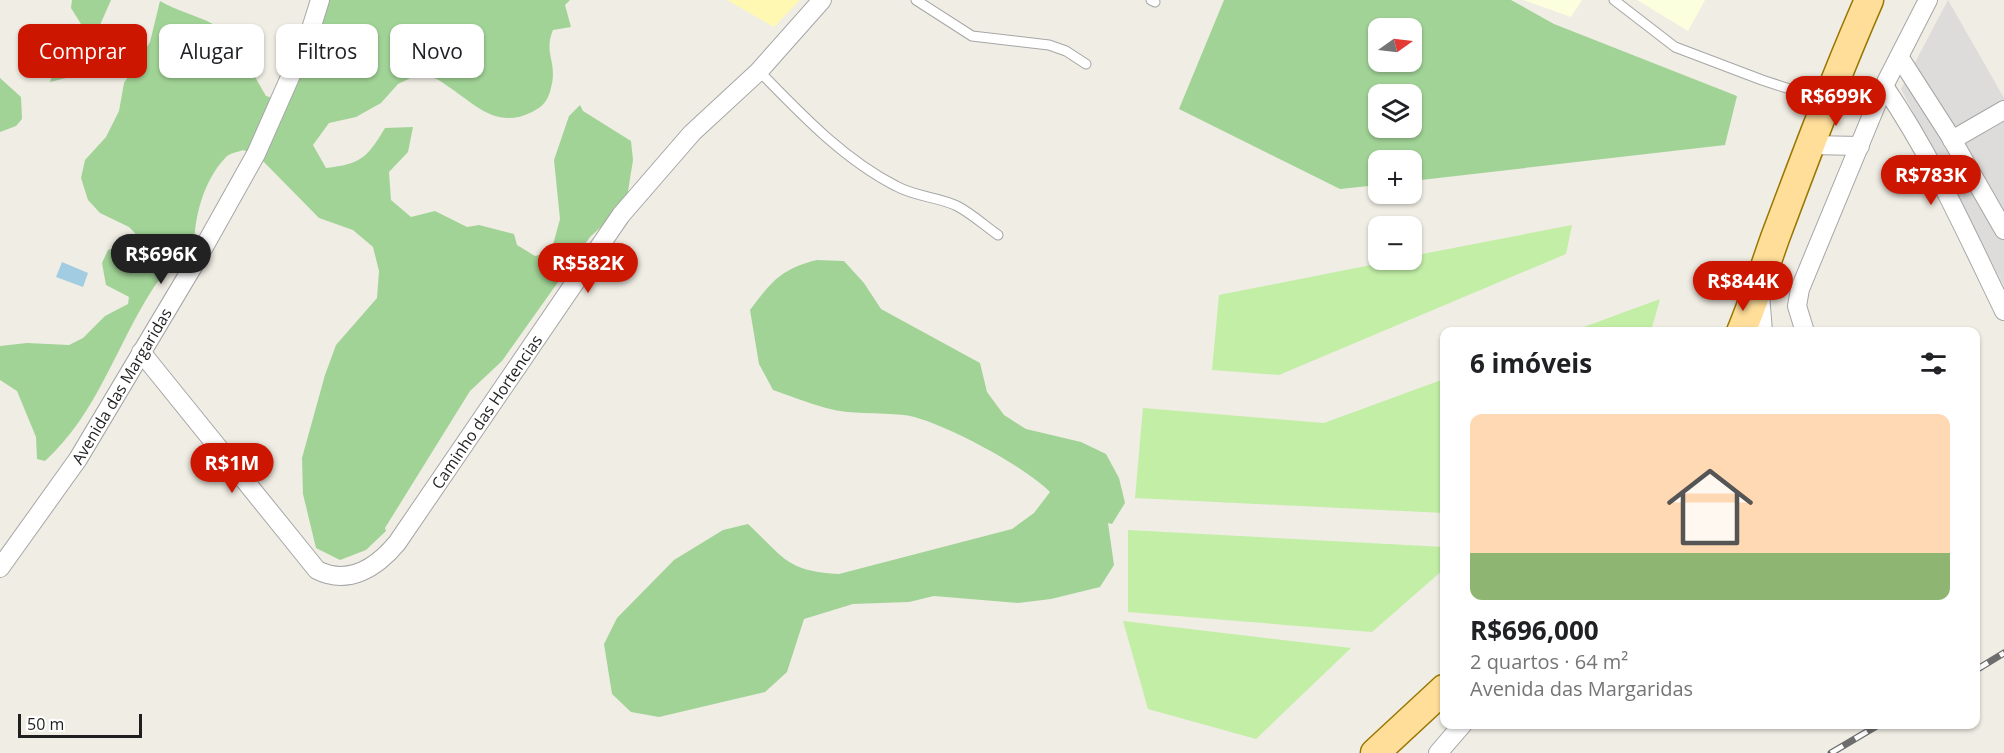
<!DOCTYPE html>
<html lang="pt">
<meta charset="utf-8">
<style>
body{margin:0;font-family:"Open Sans",sans-serif;background:#f2f2f2;color:#202124;height:100vh;display:flex;flex-direction:column;font-size:22px;white-space:nowrap}
*{box-sizing:border-box;margin:0}
p{font-size:20px;color:#757577}
.icon{flex:none;width:33px;height:33px;fill:none;stroke:currentColor;stroke-width:2;stroke-linecap:round;stroke-linejoin:round}
.map{position:relative;flex:1;overflow:hidden}
.drawer{position:absolute;left:1440px;top:327px;width:540px;height:402px;display:flex;flex-direction:column;background:#fff;border-radius:12px;box-shadow:0 2px 4px #0004}
.drawer>*{flex:none}
.banner{position:absolute;left:18px;top:24px;width:570px;height:54px;display:flex;gap:12px}
.needle{width:39px;rotate:76deg}
.buttons{position:absolute;left:1368px;top:18px;display:grid;gap:12px}
.buttons a{display:grid;place-items:center;width:54px;height:54px;border-radius:12px;background:#fff;box-shadow:0 2px 4px #0004;font-size:30px}
.scale{position:absolute;left:18px;bottom:15px;width:124px;box-sizing:border-box;padding-left:6px;border:3px solid #1f1f1f;border-top:0;font-size:16px;line-height:21px;white-space:nowrap;color:#1f1f1f;-webkit-text-stroke:4px #fff;paint-order:stroke}
.price{position:absolute;translate:-50% -51px;padding:0 14px;border-radius:21px;background:#cd1600;color:#fff;font-size:20px;line-height:39px;filter:drop-shadow(0 2px 3px #0008)}
.price::after{content:'';position:absolute;left:50%;top:36px;width:18px;height:14px;margin-left:-9px;background:inherit;clip-path:polygon(0 0,100% 0,50% 100%)}
.price.on{background:#222;color:#fff}
ul{padding:0;list-style:none}
li{display:grid;align-content:center;gap:12px;height:318px;padding:0 30px}
li span{display:grid;place-items:center;height:186px;border-radius:12px;color:#555}
li>.icon{margin-inline-start:auto}
span .icon{width:108px;height:108px;fill:#fffc;stroke-width:1}
li b{font-size:26px}
h2{display:flex;justify-content:space-between;align-items:center;height:72px;padding:0 30px;font-size:26px}
.tag{padding:0 21px;border-radius:12px;background:#fff;box-shadow:0 2px 4px #0004;font-size:21px;line-height:54px}
.tag.on{background:#cd1600;color:#fff}
.map>svg:first-child{display:block}
</style>
<div class="map">
<svg width="2004" height="753" viewBox="0 0 2004 753">
<rect width="100%" height="100%" fill="#f0ede4"/>
<!-- residential -->
<path fill="#dddcdb" d="M 1948,0 L 2004,98 L 2004,286 L 1901,89 Z"/>
<!-- education -->
<path fill="#fcffde" d="M 1523,0 L 1582,0 L 1571,17 Z
M 1637,0 L 1705,0 L 1688,31 Z"/>
<!-- grass -->
<path fill="#c2eea6" d="M 1572,225 L 1566,254 L 1279,375 L 1212,370 L 1219,295 L 1396,260 L 1412,260 L 1412,256 Z
M 1660,299 L 1651,331 L 1573,331 Z
M 1444,379 L 1444,513 L 1135,498 L 1143,408 L 1324,423 Z
M 1128,530 L 1444,547 L 1444,569 L 1372,632 L 1128,612 Z
M 1123,621 L 1351,648 L 1256,739 L 1148,709 Z"/>
<!-- forest -->
<path fill="#a1d396" fill-rule="evenodd" d="M 72,0 L 111,0 L 78,75 L 50,82 L 58,60 L 81,24 L 71,8 Z
M 322,0 L 570,0 L 565,5 L 571,27 L 553,30 C 543,54 558,61 551,88 C 548,100 544,106 532,112 C 496,130 475,104 446,85 C 439,79 429,76 421,73 L 398,84 L 381,103 L 356,117 L 329,123 L 313,145 L 326,168 C 361,164 367,158 385,128 L 413,127 L 408,152 L 389,172 L 391,200 L 411,217 L 435,211 L 467,227 L 479,225 L 514,234 L 517,245 L 535,256 L 551,252 L 560,219 L 554,160 L 569,116 L 580,105 L 583,111 L 631,141 L 633,160 L 626,204 L 590,237 L 502,361 L 470,391 L 385,528 L 386,531 L 366,550 L 340,560 L 316,548 L 303,494 L 302,458 L 325,375 L 336,345 L 377,298 L 379,271 L 373,247 L 353,230 L 319,218 L 257,155 L 243,150 C 238,152 230,153 226,157 C 203,181 194,218 194,249 C 181,261 163,273 154,287 C 116,345 98,413 45,461 L 37,459 L 36,437 L 17,391 L 0,380 L 0,346 L 27,343 L 69,345 L 83,338 L 105,316 L 128,304 L 129,297 L 106,285 L 102,263 L 108,250 L 133,242 L 135,233 L 129,227 L 100,213 L 88,200 L 81,178 L 85,160 L 106,137 L 119,111 L 124,83 L 150,42 L 160,1 C 176,10 191,14 207,21 C 237,35 250,70 266,96 L 273,98 Z
M 1224,0 L 1511,0 L 1554,24 L 1737,96 L 1725,145 L 1412,181 L 1412,160 L 1378,160 L 1378,185 L 1340,189 L 1179,109 ZM 1378,28 L 1412,28 L 1412,62 L 1378,62 ZM 1378,94 L 1412,94 L 1412,128 L 1378,128 Z
M 0,78 L 21,97 L 22,119 L 16,126 L 0,132 Z
M 817,260 L 844,261 L 864,283 L 881,309 L 980,363 L 987,392 L 1004,415 L 1026,429 L 1081,442 L 1106,454 L 1119,478 L 1125,503 L 1112,524 L 1108,523 L 1114,565 L 1100,587 L 1051,599 L 1018,603 L 934,596 L 909,602 L 853,604 L 804,619 L 787,672 L 765,692 L 659,717 L 631,712 L 612,694 L 604,644 L 617,618 L 674,560 L 723,530 L 748,524 C 784,557 785,571 839,574 L 1012,529 L 1034,513 L 1050,492 C 1026,467 938,419 904,415 C 878,412 851,415 826,408 C 808,403 791,396 773,390 L 759,364 L 750,310 C 772,281 781,269 817,260 Z"/>
<!-- sand -->
<path fill="#fff8b3" d="M 727,0 L 800,0 L 774,27 Z"/>
<!-- water -->
<path fill="#a1cce1" d="M 62,262 L 88,273 L 83,287 L 56,277 Z"/>
<g fill="none" stroke-linecap="round" stroke-linejoin="round">
<defs>
<path id="lane" d="M 916,0 L 972,36 L 1049,45 L 1066,51 L 1086,64
M 1151,0 L 1155,2
M 1614,0 L 1675,47 L 1762,80 L 1823,100
M 759,71 C 800,113 843,159 896,186 C 916,197 939,197 957,206 C 971,213 985,226 998,235"/>
<g id="street">
<path d="M 1900,58 L 1950,136 L 2004,230"/>
<path d="M 1884,86 C 1932,156 1967,235 2004,311"/>
<path d="M 1952,140 L 2004,110"/>
<path d="M 1810,145 L 1860,146"/>
<path d="M 1760,294 L 1763,332"/>
<path d="M 1805,332 L 1797,306 L 1800,289 L 1884,86 L 1928,0"/>
<path id="s1" d="M 141,352 L 317,570 C 349,586 377,567 397,543 L 621,215 L 692,133 L 759,71 L 822,0"/>
<path id="s2" d="M 0,568 L 78,459 L 195,263 L 256,154 L 310,32 L 320,0"/>
<path d="M 1438,753 L 1463,724"/>
</g>
<path id="primary" d="M 1741,332 C 1754,301 1764,269 1775,238 C 1805,158 1835,78 1869,0
M 1375,753 L 1444,689"/>
</defs>
<!-- lane casing -->
<use href="#lane" stroke="#a6a6a6" stroke-width="11"/>
<!-- street casing -->
<use href="#street" stroke="#a6a6a6" stroke-width="20"/>
<!-- primary casing -->
<use href="#primary" stroke="#970" stroke-width="31"/>
<!-- lane -->
<use href="#lane" stroke="#fff" stroke-width="9"/>
<!-- street -->
<use href="#street" stroke="#fff" stroke-width="18"/>
<!-- primary -->
<use href="#primary" stroke="#ffde9a" stroke-width="28"/>
<defs>
<path id="rail" d="M 1976,670 L 2004,653
M 1831,753 L 1880,724"/>
</defs>
<!-- rail casing -->
<use href="#rail" stroke="#6d6d6d" stroke-width="7"/>
<!-- rail -->
<use href="#rail" stroke="#fff" stroke-width="4.5" stroke-dasharray="14" stroke-linecap="butt"/>
</g>
<g text-anchor="middle" dominant-baseline="central" stroke-width="5" stroke-linejoin="round" paint-order="stroke">
<!-- street labels -->
<g font-size="16" fill="#1f1f1f" stroke="#fff">
<text stroke="none"><textPath href="#s2" startOffset="219">Avenida das Margaridas</textPath></text>
<text stroke="none"><textPath href="#s1" startOffset="531">Caminho das Hortencias</textPath></text>
</g>
</g>
</svg>
<div class="buttons">
<a><svg class="needle" viewBox="-14 -14 28 28"><path d="M0-13l5 13h-10z" fill="#e53935"/><path d="M0 13l5-13h-10z" fill="#757577"/></svg></a>
<a><svg class="icon" aria-label="layers" viewBox="0 0 24 24"><path d="M12 4l9 5-9 5-9-5zM3 14l9 5 9-5"/></svg></a>
<a>+</a>
<a>−</a>
</div>
<div class="scale">50 m</div>
<b class="price" style="left:1836px;top:127px">R$699K</b>
<b class="price" style="left:1931px;top:206px">R$783K</b>
<b class="price on" style="left:161px;top:285px">R$696K</b>
<b class="price" style="left:588px;top:294px">R$582K</b>
<b class="price" style="left:1743px;top:312px">R$844K</b>
<b class="price" style="left:232px;top:494px">R$1M</b>
<div class="banner">
<a class="tag on">Comprar</a>
<a class="tag">Alugar</a>
<a class="tag">Filtros</a>
<a class="tag">Novo</a>
</div>
<section class="drawer">
<h2>6 imóveis<svg class="icon" aria-label="filters" viewBox="0 0 24 24"><path d="M4 7h16M4 17h16"/><circle cx="9" cy="7" r="2"/><circle cx="15" cy="17" r="2"/></svg></h2>
<ul>
<li><span style="background:linear-gradient(#ffd9b3 75%,#8fb573 0)"><svg class="icon" aria-label="home" viewBox="0 0 24 24"><path d="M3 11l9-7 9 7M6 9v11h12V9"/></svg></span><div><b>R$696,000</b><p>2 quartos · 64 m²</p><p>Avenida das Margaridas</p></div></li>
</ul>
</section>
</div>
